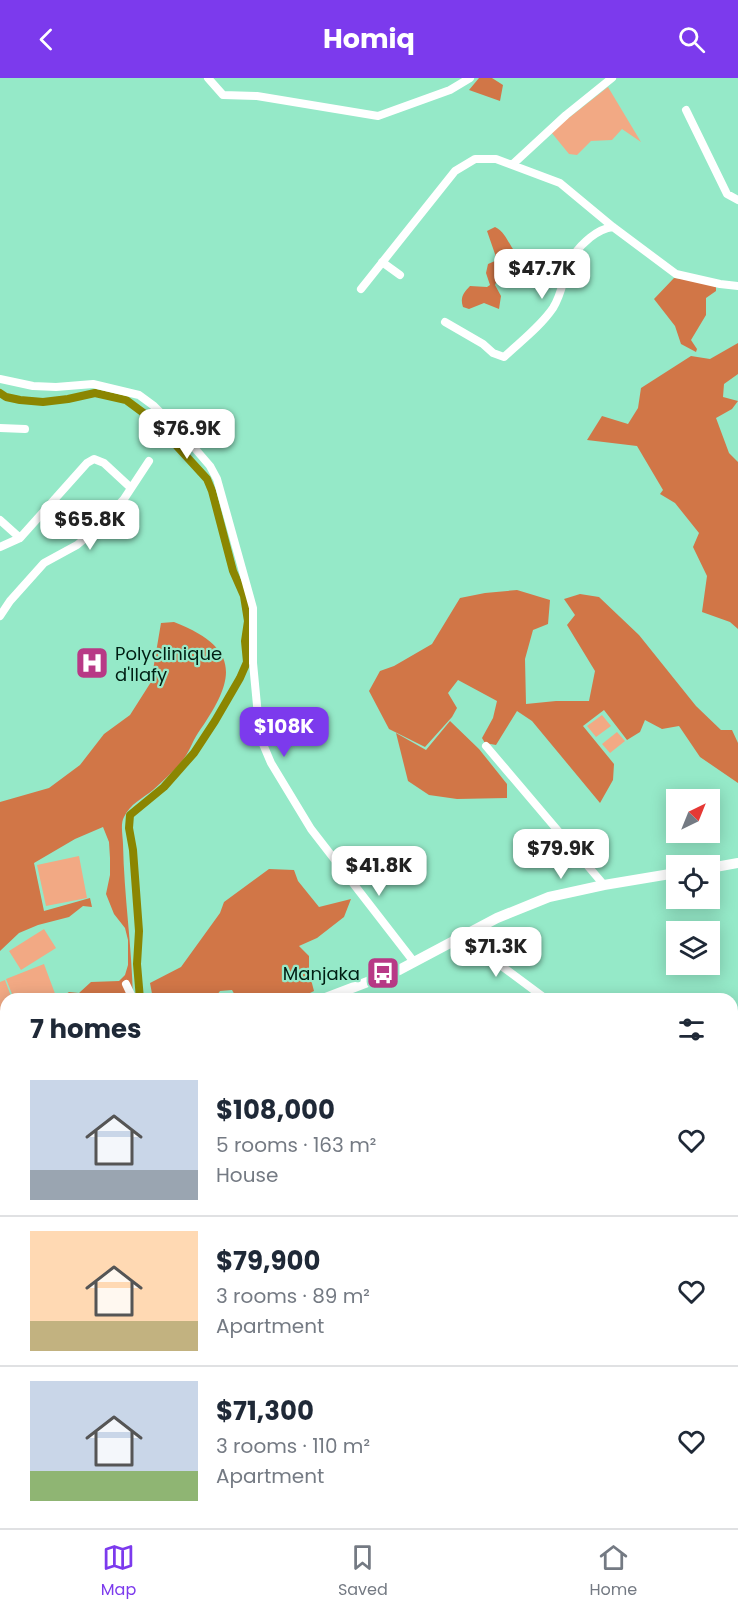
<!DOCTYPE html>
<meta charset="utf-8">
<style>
body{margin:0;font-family:Poppins,sans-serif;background:#f2f2f3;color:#1f2937;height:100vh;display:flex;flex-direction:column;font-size:22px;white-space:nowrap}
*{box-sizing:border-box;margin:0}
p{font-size:20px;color:#747a83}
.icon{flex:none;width:33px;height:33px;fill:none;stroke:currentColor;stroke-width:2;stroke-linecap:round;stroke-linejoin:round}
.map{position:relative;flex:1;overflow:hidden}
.side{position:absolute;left:0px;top:915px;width:738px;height:536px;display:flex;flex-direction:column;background:#fff;border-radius:18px 18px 0 0;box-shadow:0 3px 15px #0003}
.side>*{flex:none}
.needle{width:39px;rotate:43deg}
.buttons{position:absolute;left:666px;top:711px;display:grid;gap:12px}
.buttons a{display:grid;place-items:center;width:54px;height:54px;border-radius:0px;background:#fff;box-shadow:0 3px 15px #0003;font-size:30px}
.price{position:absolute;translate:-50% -51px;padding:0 14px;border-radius:12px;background:#fff;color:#222;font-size:20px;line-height:39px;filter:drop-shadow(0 2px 3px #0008)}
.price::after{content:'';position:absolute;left:50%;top:36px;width:18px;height:14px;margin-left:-9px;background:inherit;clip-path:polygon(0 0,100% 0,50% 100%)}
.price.active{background:#7c3aed;color:#fff}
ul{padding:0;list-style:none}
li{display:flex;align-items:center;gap:18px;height:150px;padding:0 30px}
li+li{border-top:2px solid #e0e1e3}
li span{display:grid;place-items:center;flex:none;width:168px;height:120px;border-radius:0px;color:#555}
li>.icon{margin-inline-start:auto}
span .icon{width:72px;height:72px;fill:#fffc;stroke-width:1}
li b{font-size:26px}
h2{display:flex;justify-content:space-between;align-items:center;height:72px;padding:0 30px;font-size:26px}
header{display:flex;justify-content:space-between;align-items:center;height:78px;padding:0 30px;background:#7c3aed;color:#fff;font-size:27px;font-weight:700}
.menu{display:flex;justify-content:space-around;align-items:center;height:84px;border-top:2px solid #e0e1e3;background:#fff;font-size:16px;color:#747a83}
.menu a{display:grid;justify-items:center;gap:3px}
.menu .active{color:#7c3aed}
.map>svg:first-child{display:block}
</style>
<header><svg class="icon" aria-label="back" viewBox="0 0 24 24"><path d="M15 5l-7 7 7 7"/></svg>Homiq<svg class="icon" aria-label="search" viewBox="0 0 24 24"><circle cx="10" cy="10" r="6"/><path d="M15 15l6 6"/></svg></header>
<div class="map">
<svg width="738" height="1450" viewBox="0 0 738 1450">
<rect width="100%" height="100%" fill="#95e9c8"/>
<!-- green -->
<path fill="#f2a984" d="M 608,9 L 641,64 L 622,51 L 612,62 L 591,63 L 577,77 L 569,76 L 551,54 Z
M 602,637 L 611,648 L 596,659 L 587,648 Z
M 617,654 L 625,663 L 610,675 L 602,666 Z
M 79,778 L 87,820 L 46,828 L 37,787 Z
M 44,851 L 56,870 L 21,892 L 9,873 Z
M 44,886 L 57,921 L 14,921 L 6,901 Z
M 5,902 L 12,921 L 6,921 L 6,947 L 0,949 L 0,904 Z"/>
<!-- forest -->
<path fill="#d17647" d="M 479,0 L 492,0 L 503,7 L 500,23 L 469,12 Z
M 495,149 C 506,154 508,166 516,175 C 524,183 542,188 540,203 L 517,198 L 509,203 L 503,198 L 499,197 L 495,207 L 501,218 L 499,231 L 484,225 L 469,231 L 463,229 C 460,220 463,215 470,208 L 487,209 L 490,207 L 486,195 L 488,186 L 495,183 L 495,176 L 487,153 Z
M 674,200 L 697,202 L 716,209 L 716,213 L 706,220 L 706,237 L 691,262 L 697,271 L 696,274 L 681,266 L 675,248 L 654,221 Z
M 738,265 L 738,296 L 724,306 L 723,319 L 738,323 L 732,331 L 716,340 L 729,375 L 738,384 L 738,551 L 730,544 L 702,534 L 707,498 L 693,469 L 699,455 L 675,425 L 660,416 L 663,412 L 637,368 L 587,362 L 602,338 L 628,346 L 638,330 L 641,310 L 691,278 L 710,281 Z
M 517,512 L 550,522 L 548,546 L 533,552 L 525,581 L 526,626 L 556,623 L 589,623 L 595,593 L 567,547 L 575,537 L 564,521 L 580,516 L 599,519 L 639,557 L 696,628 L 721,652 L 732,652 L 738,665 L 738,705 L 700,679 L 679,648 L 662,651 L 645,642 L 640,654 L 627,662 L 604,632 L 583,648 L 614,686 L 613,702 L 600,725 L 532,643 L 517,633 L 496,667 L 485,665 L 482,660 L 493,640 L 497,623 L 458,602 L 448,615 L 457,630 L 452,639 L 425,669 L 389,651 L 369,613 L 380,593 L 394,588 L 432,566 L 460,520 L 485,515 Z
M 174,544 C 243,571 235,602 198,655 C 192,664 189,675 182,683 C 174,693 163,703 153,712 C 143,720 130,726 124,739 C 120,746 123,759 123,766 C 124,818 132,869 133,921 L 58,921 L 69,914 L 79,915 L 91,904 L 119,903 L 125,897 L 128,887 L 128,862 L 125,850 L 114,836 L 106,816 L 110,797 L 110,780 L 109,764 L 103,749 L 75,761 L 34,785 L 44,833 L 90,820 L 92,829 L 83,828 L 69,839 L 38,847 L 19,855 L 0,873 L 0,724 L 49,710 L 80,687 L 104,656 L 130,637 L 151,604 L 161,545 Z
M 450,643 L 479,671 L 507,706 L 507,720 L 457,721 L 429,717 L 408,703 L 396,655 L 426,672 Z
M 269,791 L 294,792 L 298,803 L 319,829 L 351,821 L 344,839 L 317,860 L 299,868 L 309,878 L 309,894 L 314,913 L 298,921 L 237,921 L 232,912 L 220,913 L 214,921 L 153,921 L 150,905 L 181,889 L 220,835 L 224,824 Z
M 6,948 L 6,1002 L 3,996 L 0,995 L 0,950 Z
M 732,997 L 738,1005 L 738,1234 L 732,1232 Z"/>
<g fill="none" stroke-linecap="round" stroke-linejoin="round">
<!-- canal -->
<path stroke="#8b8601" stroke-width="8" d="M 0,315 L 6,319 L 20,322 L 43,324 L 68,321 L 95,315 L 126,322 L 153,342 L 207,401 L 212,413 L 233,493 L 244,518 L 248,543 L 245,563 L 247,584 L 240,600 L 215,643 L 194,675 L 164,709 L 130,737 L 129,750 L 133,772 L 139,853 L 137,886 L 140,921
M 10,1450 L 13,1444"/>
<!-- minor -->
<path stroke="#fff" stroke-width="8" d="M 208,0 L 223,17 L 257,18 L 378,38 L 450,12 L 470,0
M 686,32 L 727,116 L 738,122
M 513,86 L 566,37 L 612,0
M 382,184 L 400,197
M 361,211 L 455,93 L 475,81 L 496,81 L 560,105 L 613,149 L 676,196 L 720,206 L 738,208
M 445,244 L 483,266 L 493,275 L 504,279 C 521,263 540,249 553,230 C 564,213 563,194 573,178 C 582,165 597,151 613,149
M 0,301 L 33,308 L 56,309 L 93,306 L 139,317 L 154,328 L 185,359 L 210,388 L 217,401 L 253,530 L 253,585 L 260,659 L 271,685 L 311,751 L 414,884
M 0,350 L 25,351
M 0,442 L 20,460
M 0,469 L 20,460 L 87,385 L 94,381 L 104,385 L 131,410
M 0,538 L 10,523 L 44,485 L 77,467 L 94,453 L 124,421 L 149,383
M 486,668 L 604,807
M 461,858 L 546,921
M 126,906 L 133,921
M 732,959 L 738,959
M 0,1054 L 6,1052
M 737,1378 L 738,1377
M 413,1444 L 414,1450
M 547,1444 L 566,1450
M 655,1444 L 661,1450
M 495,1450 L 503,1444"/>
<!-- major -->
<path stroke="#fff" stroke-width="10" d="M 710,790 L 738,785
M 323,921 L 399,892 L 497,840 L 549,819 L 604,807 L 676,795
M 0,1134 L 6,1131"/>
</g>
<!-- icons -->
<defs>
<symbol id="hospital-square" viewBox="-11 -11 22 22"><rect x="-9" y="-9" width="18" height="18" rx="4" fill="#b83986" stroke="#95e9c8"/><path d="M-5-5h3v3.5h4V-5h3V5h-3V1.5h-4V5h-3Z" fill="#fff"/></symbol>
<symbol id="bus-square" viewBox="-11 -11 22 22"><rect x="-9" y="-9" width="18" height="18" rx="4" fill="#b83986" stroke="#95e9c8"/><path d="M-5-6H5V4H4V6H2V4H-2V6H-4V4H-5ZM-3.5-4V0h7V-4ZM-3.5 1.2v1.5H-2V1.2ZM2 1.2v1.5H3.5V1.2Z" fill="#fff"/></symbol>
</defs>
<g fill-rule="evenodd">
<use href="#hospital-square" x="73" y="566" width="38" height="38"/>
<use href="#bus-square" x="364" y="876" width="38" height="38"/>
</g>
<g text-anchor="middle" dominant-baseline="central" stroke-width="4.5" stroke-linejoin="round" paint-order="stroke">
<!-- poi labels -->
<g font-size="18" fill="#001e13" stroke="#95e9c8" text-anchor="start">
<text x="115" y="575">Polyclinique<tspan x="115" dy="21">d'Ilafy</tspan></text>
<text x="360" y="895" text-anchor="end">Manjaka</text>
</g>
</g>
</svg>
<div class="buttons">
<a><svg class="needle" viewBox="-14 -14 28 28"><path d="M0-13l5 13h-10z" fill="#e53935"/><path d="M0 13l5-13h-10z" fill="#747a83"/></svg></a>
<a><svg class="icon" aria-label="locate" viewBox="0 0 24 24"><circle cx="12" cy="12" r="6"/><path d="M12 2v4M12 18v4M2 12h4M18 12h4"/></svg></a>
<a><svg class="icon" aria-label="layers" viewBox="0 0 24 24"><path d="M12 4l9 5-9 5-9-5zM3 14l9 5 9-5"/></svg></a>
</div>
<b class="price" style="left:542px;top:222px">$47.7K</b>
<b class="price" style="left:187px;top:382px">$76.9K</b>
<b class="price" style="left:90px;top:473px">$65.8K</b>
<b class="price active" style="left:284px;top:680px">$108K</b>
<b class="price" style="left:561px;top:802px">$79.9K</b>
<b class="price" style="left:379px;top:819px">$41.8K</b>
<b class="price" style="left:496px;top:900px">$71.3K</b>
<section class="side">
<h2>7 homes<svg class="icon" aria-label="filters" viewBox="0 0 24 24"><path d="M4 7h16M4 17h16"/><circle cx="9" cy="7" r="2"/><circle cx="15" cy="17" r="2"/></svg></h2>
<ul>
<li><span style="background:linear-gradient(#c9d6e8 75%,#9aa5b1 0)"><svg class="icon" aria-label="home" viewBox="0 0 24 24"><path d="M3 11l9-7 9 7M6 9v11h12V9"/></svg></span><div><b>$108,000</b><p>5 rooms · 163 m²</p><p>House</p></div><svg class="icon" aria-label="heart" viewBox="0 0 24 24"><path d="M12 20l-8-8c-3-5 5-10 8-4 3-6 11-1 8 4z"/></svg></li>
<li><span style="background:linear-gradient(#ffd9b3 75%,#c2b280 0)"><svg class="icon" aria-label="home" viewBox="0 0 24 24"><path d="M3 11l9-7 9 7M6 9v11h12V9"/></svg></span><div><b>$79,900</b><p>3 rooms · 89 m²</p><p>Apartment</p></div><svg class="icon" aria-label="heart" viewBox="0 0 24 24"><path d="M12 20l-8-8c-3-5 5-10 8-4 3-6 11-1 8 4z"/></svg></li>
<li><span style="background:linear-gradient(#c9d6e8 75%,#8fb573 0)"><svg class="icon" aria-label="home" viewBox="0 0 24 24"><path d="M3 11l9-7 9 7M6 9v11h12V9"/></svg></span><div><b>$71,300</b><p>3 rooms · 110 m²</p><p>Apartment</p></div><svg class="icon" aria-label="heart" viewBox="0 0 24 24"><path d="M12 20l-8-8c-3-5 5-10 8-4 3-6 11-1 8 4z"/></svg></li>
</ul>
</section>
</div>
<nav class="menu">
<a class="active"><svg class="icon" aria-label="map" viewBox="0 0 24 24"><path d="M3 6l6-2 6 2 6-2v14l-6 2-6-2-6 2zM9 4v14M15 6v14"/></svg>Map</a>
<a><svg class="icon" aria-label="saved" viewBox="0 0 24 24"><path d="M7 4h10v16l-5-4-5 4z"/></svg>Saved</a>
<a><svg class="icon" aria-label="home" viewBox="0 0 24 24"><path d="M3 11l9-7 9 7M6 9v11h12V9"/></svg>Home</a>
</nav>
